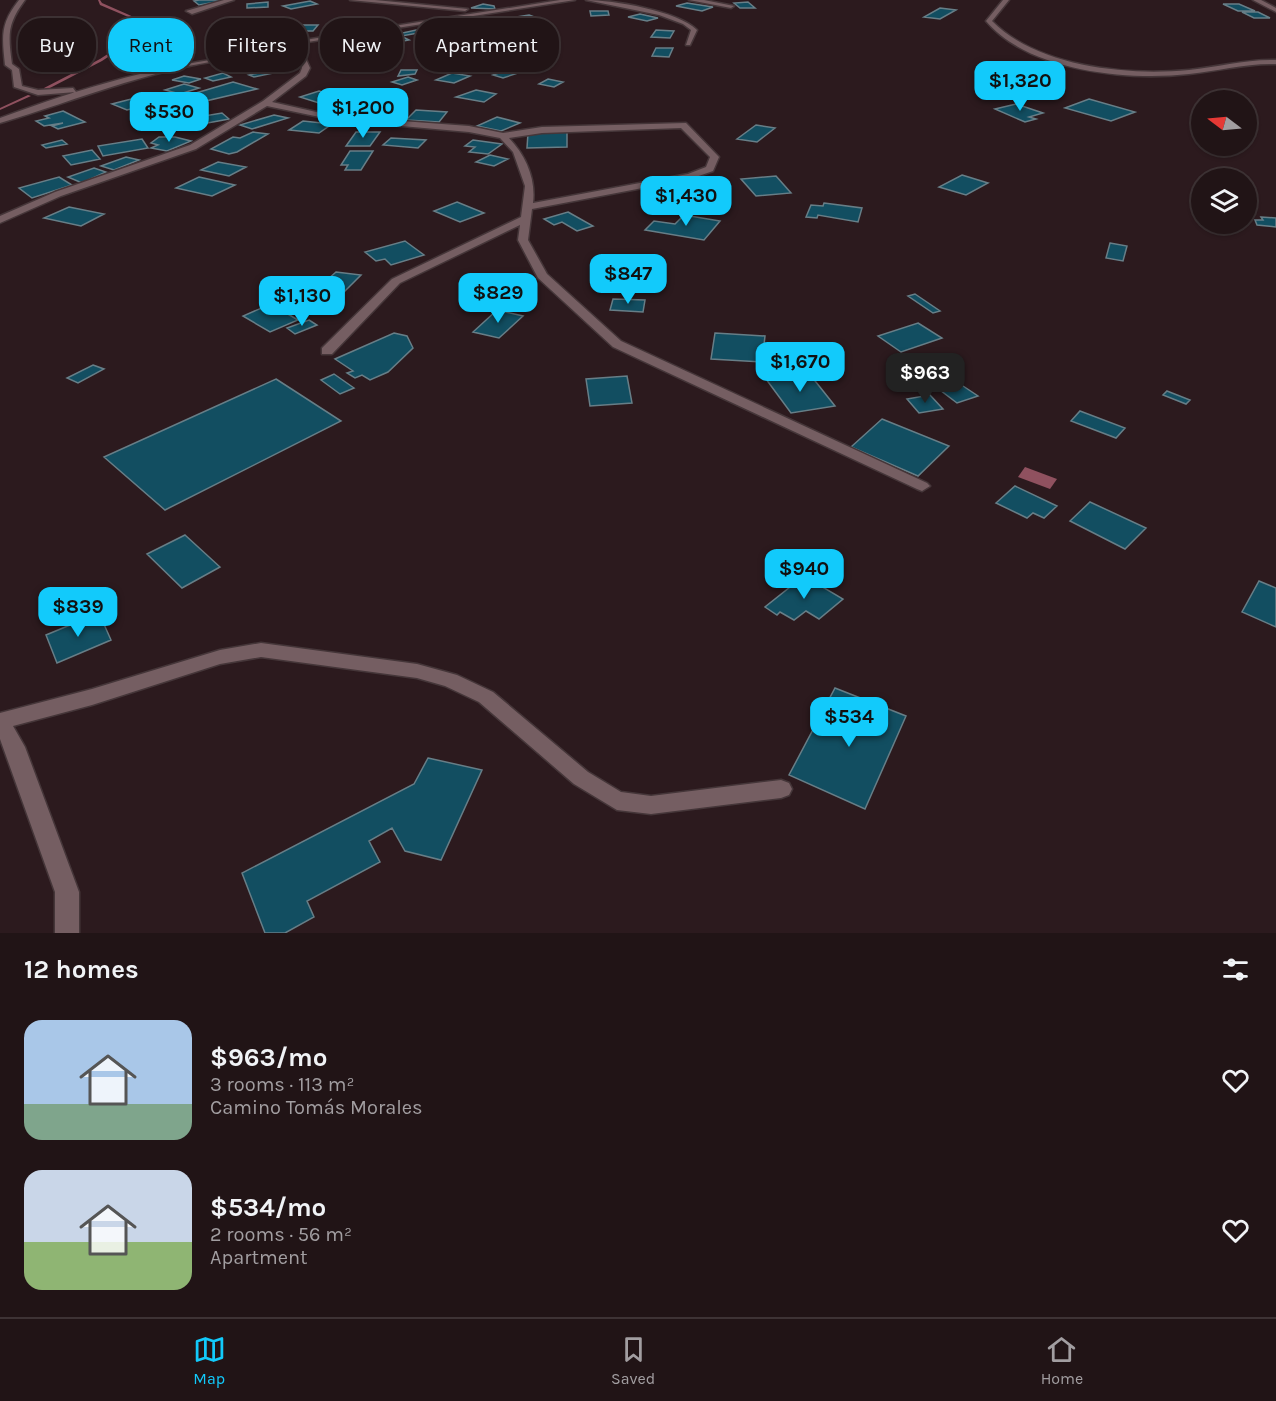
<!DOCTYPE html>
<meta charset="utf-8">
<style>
body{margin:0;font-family:Karla,sans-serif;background:#2d2123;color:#f1f3f6;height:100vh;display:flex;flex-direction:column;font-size:22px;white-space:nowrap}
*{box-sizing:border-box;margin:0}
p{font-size:20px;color:#a29ea1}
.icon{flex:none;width:33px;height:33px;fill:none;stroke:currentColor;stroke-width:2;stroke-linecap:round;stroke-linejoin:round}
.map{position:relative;height:933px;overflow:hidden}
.drawer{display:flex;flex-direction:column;background:#211416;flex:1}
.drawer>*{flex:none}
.hud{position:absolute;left:18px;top:18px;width:600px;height:54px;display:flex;gap:12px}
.needle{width:39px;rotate:286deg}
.fabs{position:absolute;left:1191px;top:90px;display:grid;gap:12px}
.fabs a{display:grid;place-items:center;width:66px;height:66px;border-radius:50%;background:#211416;box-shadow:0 2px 4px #0004,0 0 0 2px #3e3335;font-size:30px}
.price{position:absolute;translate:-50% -51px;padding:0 14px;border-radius:12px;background:#12cafb;color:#111;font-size:20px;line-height:39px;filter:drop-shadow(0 2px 3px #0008)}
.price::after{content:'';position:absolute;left:50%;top:36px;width:18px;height:14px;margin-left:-9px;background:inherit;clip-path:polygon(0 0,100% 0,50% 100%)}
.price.selected{background:#222;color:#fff}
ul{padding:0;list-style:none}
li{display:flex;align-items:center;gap:18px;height:150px;padding:0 24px}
li span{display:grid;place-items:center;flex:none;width:168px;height:120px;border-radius:18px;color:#555}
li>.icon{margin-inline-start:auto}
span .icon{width:72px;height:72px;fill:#fffc;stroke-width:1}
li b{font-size:26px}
h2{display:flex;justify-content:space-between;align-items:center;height:72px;padding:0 24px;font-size:26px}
.tag{padding:0 21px;border-radius:24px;background:#211416;box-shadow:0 2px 4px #0004,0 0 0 2px #3e3335;font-size:21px;line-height:54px}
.tag.selected{background:#12cafb;color:#111}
.dock{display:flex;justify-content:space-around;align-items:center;height:84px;border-top:2px solid #3e3335;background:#211416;font-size:16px;color:#a29ea1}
.dock a{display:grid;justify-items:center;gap:3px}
.dock .selected{color:#12cafb}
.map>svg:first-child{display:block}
</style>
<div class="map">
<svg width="1276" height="933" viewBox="0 0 1276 933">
<rect width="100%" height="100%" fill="#2c1a1e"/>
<!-- water -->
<path fill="#8f515f" d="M 1025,467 L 1057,479 L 1050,489 L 1018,477 Z"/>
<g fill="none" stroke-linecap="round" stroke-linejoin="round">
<!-- stream -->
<path fill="#8f515f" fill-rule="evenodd" d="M 98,0 L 100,0 L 102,3 L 136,18 L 138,37 L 102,61 L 46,90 L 44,90 L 44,88 L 100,59 L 134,37 L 133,19 L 100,5 Z
M 28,95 L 31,96 L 0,110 L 0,108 Z"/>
</g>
<!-- building -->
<path fill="#124e61" stroke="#677e87" stroke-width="1.5" d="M 199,0 L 228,0 L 199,5 L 194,1 Z
M 310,1 L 317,4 L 291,9 L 283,6 Z
M 268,2 L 268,7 L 247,8 L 247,4 Z
M 748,2 L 755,8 L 740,8 L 734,3 Z
M 687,3 L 713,7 L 702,11 L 676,6 Z
M 483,4 L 494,6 L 495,9 L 471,8 Z
M 1223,4 L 1239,4 L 1255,11 L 1238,11 Z
M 940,8 L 956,10 L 940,19 L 924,17 Z
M 590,11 L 608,11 L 609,15 L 591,16 Z
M 1242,12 L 1258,12 L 1270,18 L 1254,18 Z
M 640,14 L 658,18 L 647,21 L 628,17 Z
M 529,15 L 537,18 L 519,21 L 510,18 Z
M 303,25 L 318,25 L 313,31 L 298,31 Z
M 430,27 L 435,30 L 401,36 L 409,40 L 393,43 L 385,38 L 377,40 L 368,34 L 392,30 L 398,34 Z
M 656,30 L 674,31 L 670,38 L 651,37 Z
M 443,32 L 458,33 L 448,39 L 433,37 Z
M 355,38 L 355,43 L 371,42 L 371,49 L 340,51 L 341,39 Z
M 246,39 L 259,39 L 253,44 L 234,45 Z
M 434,46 L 460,48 L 450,55 L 423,53 Z
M 656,48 L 673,48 L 669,57 L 652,56 Z
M 514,68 L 524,71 L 503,78 L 493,75 Z
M 273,70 L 278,72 L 254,77 L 249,75 Z
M 401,70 L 417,70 L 415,74 L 398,76 Z
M 223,73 L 231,77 L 213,81 L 205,78 Z
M 452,73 L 470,76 L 454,83 L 436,80 Z
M 184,76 L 201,79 L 189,83 L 172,80 Z
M 408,77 L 417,80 L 402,85 L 392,82 Z
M 548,79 L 563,82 L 554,87 L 539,84 Z
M 233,82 L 257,89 L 206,101 L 201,115 L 169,118 L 176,104 L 186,103 L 188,100 L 179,98 Z
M 184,84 L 199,88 L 180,94 L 165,90 Z
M 476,90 L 496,94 L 484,102 L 456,97 Z
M 319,91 L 338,97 L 319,103 L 300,97 Z
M 143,96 L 157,102 L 127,110 L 112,104 Z
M 1089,99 L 1135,112 L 1111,121 L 1065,108 Z
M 366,100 L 381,102 L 375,105 L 387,107 L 368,118 L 324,113 Z
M 1016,104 L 1043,113 L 1029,117 L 1036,119 L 1025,122 L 995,109 Z
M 416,110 L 447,112 L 439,122 L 406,120 Z
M 63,111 L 85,122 L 58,129 L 52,126 L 63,123 L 44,126 L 36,121 L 49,118 L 45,116 Z
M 222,113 L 229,119 L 186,127 L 180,120 Z
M 274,115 L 288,118 L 252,129 L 240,125 Z
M 497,117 L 520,123 L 501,131 L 477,126 Z
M 303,121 L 332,124 L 319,133 L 289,130 Z
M 756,125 L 775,128 L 757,142 L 737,139 Z
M 253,132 L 268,134 L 237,152 L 229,154 L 211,149 L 233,137 L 240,138 Z
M 356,132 L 380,132 L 370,146 L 346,146 Z
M 567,132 L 567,147 L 527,148 L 528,133 Z
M 159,137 L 175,137 L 191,141 L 167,151 L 151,148 L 158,145 L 151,143 Z
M 391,138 L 426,140 L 418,148 L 383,145 Z
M 142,139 L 148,148 L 103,156 L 98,146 Z
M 62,140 L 67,144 L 46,148 L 42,145 Z
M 473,140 L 502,144 L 488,154 L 469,152 L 475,147 L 465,146 Z
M 92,150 L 100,159 L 71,165 L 63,156 Z
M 350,151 L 373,151 L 361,170 L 345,170 L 348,165 L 341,165 Z
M 490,155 L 508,159 L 494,166 L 476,162 Z
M 126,157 L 139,160 L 114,170 L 101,166 Z
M 218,162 L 246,167 L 229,176 L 201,170 Z
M 94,168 L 106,172 L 82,183 L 68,177 Z
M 962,175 L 988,183 L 966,195 L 939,187 Z
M 776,176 L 791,193 L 756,196 L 741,179 Z
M 59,177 L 72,185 L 32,198 L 19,188 Z
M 199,177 L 235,185 L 212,196 L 176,188 Z
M 457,202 L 484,213 L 460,222 L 434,211 Z
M 824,203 L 862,208 L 858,222 L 818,215 L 817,218 L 806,217 L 811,205 L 823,206 Z
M 69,207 L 104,214 L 81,226 L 44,218 Z
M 568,212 L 593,226 L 577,231 L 562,222 L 554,225 L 544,219 Z
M 684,215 L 720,221 L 704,240 L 645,230 L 654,221 L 675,224 Z
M 1261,217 L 1276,218 L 1276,227 L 1257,225 L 1255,220 L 1263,220 Z
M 405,241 L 424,255 L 391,265 L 385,259 L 376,261 L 365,252 Z
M 1110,243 L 1127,246 L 1123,261 L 1106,258 Z
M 336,272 L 361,275 L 343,293 L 316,289 L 320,286 L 314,285 L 321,279 L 327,280 Z
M 915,294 L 940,311 L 933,313 L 908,296 Z
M 613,299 L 645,300 L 643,312 L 610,310 Z
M 271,304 L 298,320 L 270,332 L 243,316 Z
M 497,310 L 523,316 L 499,338 L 473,332 Z
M 309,320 L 317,325 L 295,334 L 287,328 Z
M 918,323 L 942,338 L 901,352 L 878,336 Z
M 394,333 L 407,336 L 413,348 L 388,372 L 370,380 L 362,375 L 355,378 L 347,373 L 353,371 L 335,359 Z
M 715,333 L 765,336 L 762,362 L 711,359 Z
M 93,365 L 104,369 L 78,383 L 67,378 Z
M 808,372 L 835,406 L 791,413 L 766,379 Z
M 334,374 L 354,388 L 340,394 L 321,380 Z
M 627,376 L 632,403 L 590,406 L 586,379 Z
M 276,379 L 341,421 L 165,510 L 104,457 Z
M 960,384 L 978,396 L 957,403 L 940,390 Z
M 1167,391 L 1190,400 L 1186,404 L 1163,395 Z
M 930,395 L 943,409 L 919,413 L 907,399 Z
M 1080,411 L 1125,428 L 1116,438 L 1071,421 Z
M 882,419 L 949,446 L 918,476 L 851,447 Z
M 1015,486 L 1057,506 L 1044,518 L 1033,513 L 1027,518 L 996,503 Z
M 1090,502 L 1146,528 L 1125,549 L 1070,521 Z
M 185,535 L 220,567 L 182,588 L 147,554 Z
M 804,576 L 843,599 L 819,619 L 806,611 L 794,620 L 780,612 L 777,615 L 765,607 Z
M 1259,581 L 1276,588 L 1276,627 L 1242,612 Z
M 99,613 L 111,640 L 57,663 L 46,635 Z
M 835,688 L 906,716 L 865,809 L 789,775 Z
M 428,758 L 482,770 L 441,860 L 405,851 L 392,828 L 369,841 L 380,862 L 307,901 L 314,917 L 285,933 L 265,933 L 242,873 L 414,784 Z"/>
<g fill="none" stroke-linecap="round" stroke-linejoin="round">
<defs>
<path id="minor" d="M 19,0 L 25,0 C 7,24 8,35 12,64 L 19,69 L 22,86 L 38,90 L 73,88 L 76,92 L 38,95 L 14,87 L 12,70 L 5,65 C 2,36 0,24 19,0 Z
M 224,0 L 234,0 L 192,14 L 186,11 Z
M 350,0 L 375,0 L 468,9 L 465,11 Z
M 560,0 L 575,0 L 263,49 L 260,47 Z
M 586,0 C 613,0 678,11 697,30 L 690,45 L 686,45 L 691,30 L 683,24 L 659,15 Z
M 689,0 L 704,0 L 734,6 L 731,8 Z
M 1003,0 L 1009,0 L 992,21 C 1037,67 1127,76 1189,70 C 1218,67 1246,59 1276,60 L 1276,64 C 1246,63 1218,71 1189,74 C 1127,81 1028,71 986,21 Z
M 1253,0 L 1261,0 L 1276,8 L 1276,12 Z
M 279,53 L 306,59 L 310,68 L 306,76 L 272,102 L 334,116 L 469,126 L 503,133 L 542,127 L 686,123 L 719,157 L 713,171 L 690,179 L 532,209 L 528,240 L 547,274 L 621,341 L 927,483 L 930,486 L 922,491 L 917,489 L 613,347 L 538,278 L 518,240 L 520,225 L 400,283 L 332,354 L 322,354 L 322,348 L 392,279 L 521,217 L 525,186 L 513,152 L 500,138 L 469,132 L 334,120 L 267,106 L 196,149 L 61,196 L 0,223 L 0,216 L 55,192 L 190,145 L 263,101 L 300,73 L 302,68 L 301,61 C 210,43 87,98 0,123 L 0,118 C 89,85 184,57 279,53 ZM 681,128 L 710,157 L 706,167 L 688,174 L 533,203 C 536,179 526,156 509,138 L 542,133 Z
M 261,643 L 417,664 L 457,675 L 493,692 L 588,772 L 621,792 L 651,796 L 781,780 L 789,783 L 792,789 L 789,795 L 781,798 L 651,814 L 617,810 L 574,784 L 479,702 L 445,686 L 417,678 L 261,657 L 220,664 L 92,705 L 13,726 L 25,747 L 79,892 L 79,933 L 55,933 L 55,892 L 0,739 L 0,713 L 92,689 L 220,650 Z"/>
</defs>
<!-- minor casing -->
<use href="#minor" stroke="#453639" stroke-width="3"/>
<!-- minor -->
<use href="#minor" fill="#755e62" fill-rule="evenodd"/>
</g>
</svg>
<div class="fabs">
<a><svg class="needle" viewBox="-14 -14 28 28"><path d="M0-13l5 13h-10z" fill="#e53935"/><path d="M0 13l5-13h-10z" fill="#a29ea1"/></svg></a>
<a><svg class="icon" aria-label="layers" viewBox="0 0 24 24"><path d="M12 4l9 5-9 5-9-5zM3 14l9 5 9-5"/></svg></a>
</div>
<b class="price" style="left:1020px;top:112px">$1,320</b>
<b class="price" style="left:363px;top:139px">$1,200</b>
<b class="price" style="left:169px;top:143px">$530</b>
<b class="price" style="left:686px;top:227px">$1,430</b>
<b class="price" style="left:628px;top:305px">$847</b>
<b class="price" style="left:498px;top:324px">$829</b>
<b class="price" style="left:302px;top:327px">$1,130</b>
<b class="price" style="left:800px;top:393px">$1,670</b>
<b class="price selected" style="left:925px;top:404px">$963</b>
<b class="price" style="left:804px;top:600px">$940</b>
<b class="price" style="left:78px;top:638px">$839</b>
<b class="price" style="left:849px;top:748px">$534</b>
<div class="hud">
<a class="tag">Buy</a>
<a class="tag selected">Rent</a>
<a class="tag">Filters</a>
<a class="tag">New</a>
<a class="tag">Apartment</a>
</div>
</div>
<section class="drawer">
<h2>12 homes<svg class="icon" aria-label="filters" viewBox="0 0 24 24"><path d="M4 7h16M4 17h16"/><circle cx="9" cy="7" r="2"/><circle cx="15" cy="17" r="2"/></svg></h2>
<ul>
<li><span style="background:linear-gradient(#a9c7e8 70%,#7fa58c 0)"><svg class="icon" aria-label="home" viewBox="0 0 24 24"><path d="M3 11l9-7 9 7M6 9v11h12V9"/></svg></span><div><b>$963/mo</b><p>3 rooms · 113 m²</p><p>Camino Tomás Morales</p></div><svg class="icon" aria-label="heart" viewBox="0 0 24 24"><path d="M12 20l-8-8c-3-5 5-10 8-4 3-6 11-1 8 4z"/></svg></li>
<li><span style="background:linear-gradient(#c9d6e8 60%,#8fb573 0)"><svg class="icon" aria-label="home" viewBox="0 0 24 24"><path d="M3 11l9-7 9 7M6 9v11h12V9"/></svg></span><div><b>$534/mo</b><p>2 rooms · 56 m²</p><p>Apartment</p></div><svg class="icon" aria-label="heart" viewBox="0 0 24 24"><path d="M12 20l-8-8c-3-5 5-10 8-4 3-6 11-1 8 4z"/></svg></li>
</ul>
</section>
<nav class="dock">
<a class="selected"><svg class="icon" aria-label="map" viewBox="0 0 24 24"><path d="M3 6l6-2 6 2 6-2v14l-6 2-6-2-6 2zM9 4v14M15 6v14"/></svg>Map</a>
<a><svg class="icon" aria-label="saved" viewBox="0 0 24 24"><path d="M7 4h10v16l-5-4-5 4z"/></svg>Saved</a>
<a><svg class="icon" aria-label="home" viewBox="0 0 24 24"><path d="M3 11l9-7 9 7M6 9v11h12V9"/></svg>Home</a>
</nav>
